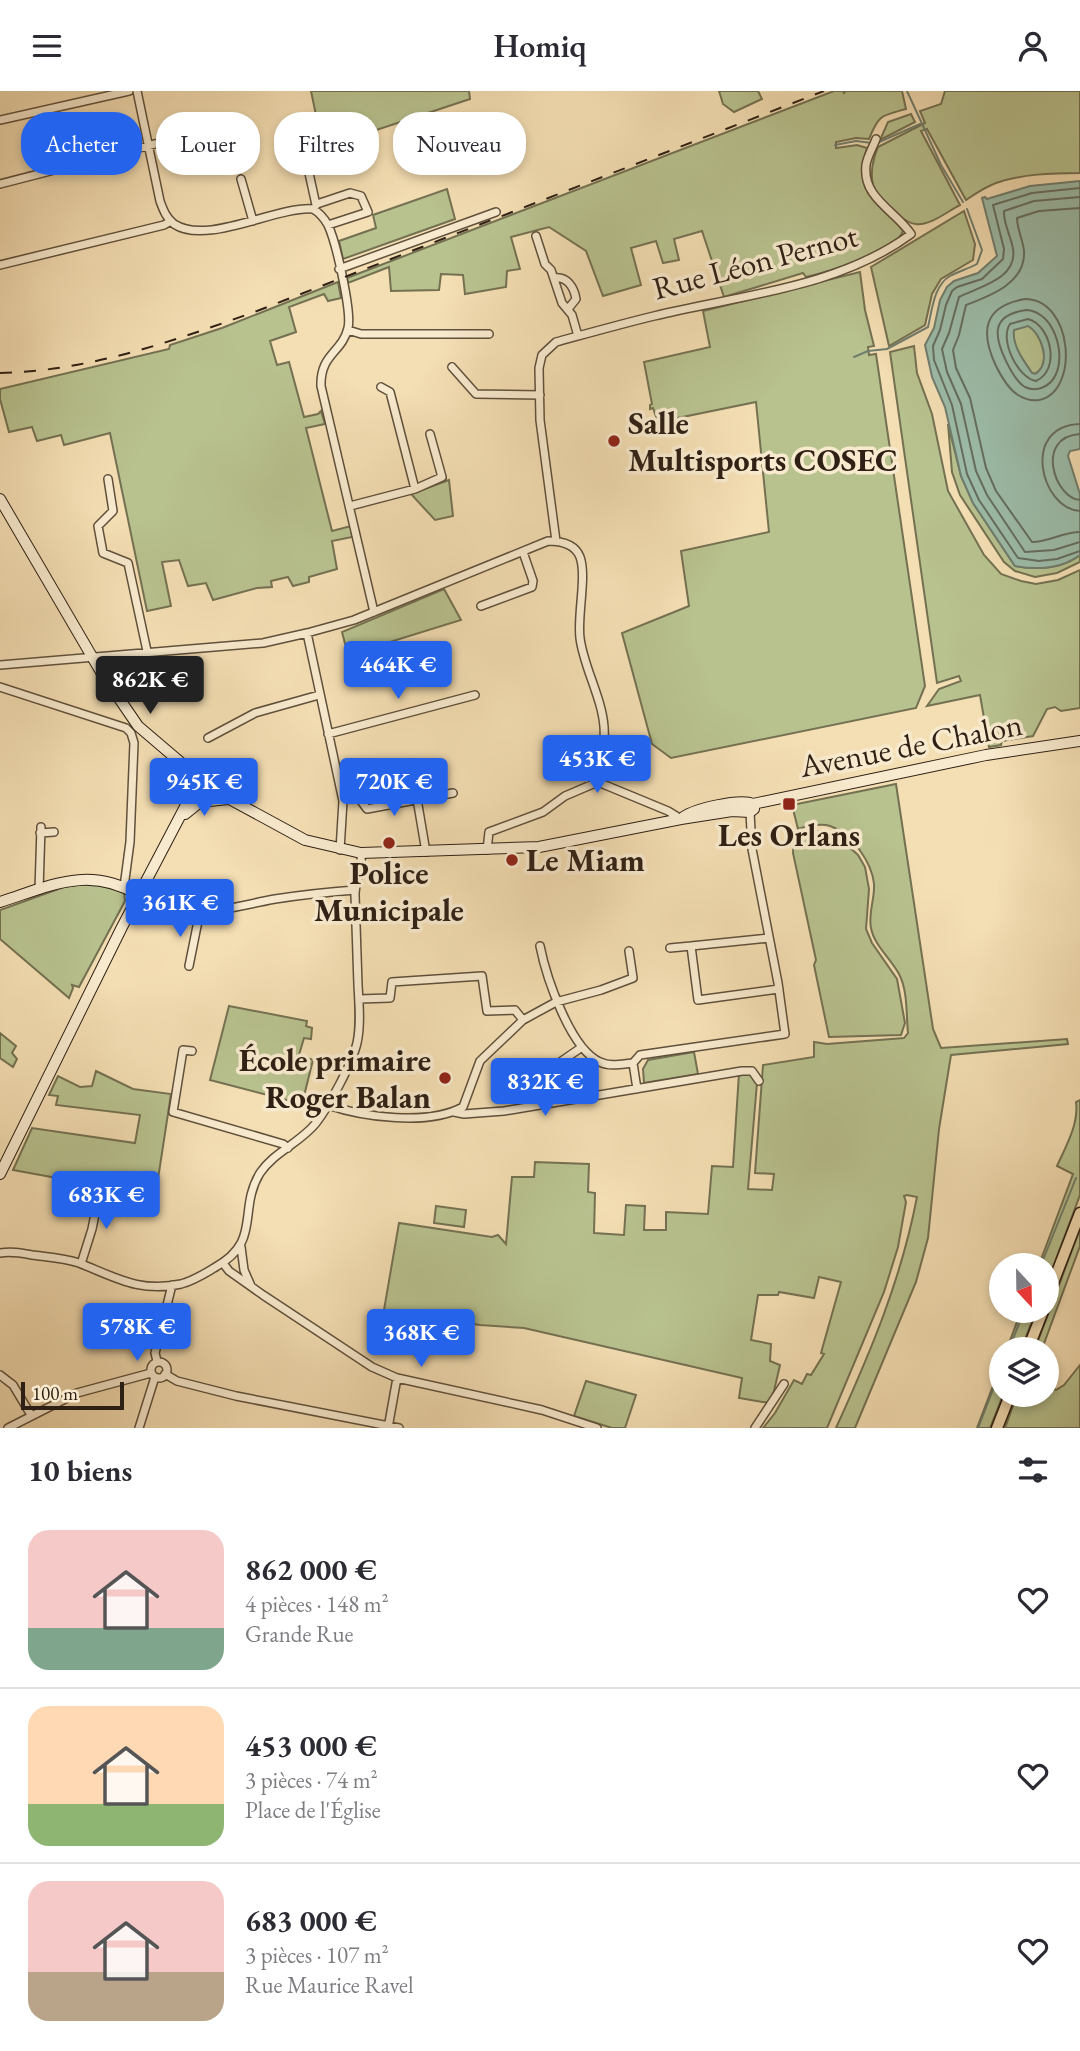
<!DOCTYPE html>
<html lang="fr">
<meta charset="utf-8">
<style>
body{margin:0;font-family:"EB Garamond",serif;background:#f7f7f7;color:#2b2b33;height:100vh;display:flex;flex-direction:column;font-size:26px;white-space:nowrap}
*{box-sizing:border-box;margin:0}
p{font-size:23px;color:#7c7c81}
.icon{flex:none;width:38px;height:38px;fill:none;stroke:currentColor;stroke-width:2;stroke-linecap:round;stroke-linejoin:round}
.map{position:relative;height:1337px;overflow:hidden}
.drawer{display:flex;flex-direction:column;background:#fff;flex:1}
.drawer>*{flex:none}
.banner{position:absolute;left:21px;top:21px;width:700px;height:63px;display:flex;gap:14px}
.needle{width:46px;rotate:158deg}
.controls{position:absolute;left:989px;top:1162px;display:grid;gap:14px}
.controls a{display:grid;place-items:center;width:70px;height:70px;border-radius:50%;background:#fff;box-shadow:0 4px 10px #0003;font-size:35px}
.scale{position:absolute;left:21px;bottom:18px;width:103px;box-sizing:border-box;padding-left:7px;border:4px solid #2f2015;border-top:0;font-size:19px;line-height:24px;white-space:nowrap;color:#2f2015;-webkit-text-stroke:5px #f8eace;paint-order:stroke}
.price{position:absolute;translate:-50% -60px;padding:0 16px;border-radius:7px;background:#2563eb;color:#fff;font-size:23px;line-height:46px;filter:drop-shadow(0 2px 4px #0008)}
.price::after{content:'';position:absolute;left:50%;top:42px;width:21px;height:16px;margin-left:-10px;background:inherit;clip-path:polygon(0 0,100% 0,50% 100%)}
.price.on{background:#222;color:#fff}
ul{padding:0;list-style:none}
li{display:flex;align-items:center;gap:21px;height:175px;padding:0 28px}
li+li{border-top:2px solid #e1e1e2}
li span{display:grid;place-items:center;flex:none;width:196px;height:140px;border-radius:21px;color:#555}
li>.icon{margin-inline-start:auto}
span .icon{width:84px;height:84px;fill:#fffc;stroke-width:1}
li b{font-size:30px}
h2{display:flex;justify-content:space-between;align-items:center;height:84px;padding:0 28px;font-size:30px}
.pill{padding:0 24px;border-radius:28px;background:#fff;box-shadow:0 4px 10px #0003;font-size:24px;line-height:63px}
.pill.on{background:#2563eb;color:#fff}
header{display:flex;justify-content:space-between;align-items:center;height:91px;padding:0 28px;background:#fff;font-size:32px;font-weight:600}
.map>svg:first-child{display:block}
</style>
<header><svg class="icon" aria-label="menu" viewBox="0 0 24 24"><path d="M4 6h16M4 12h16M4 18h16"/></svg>Homiq<svg class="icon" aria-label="person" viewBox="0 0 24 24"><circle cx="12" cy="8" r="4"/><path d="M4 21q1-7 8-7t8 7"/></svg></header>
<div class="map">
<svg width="1080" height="1337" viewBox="0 0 1080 1337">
<rect width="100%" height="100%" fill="#f4deb3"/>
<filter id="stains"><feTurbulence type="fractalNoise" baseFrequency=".00286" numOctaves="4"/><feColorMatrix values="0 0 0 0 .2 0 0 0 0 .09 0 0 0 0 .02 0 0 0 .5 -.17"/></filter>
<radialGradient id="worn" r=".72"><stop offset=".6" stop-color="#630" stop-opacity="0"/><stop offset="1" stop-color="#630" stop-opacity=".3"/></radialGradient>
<!-- green -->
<path fill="#b8c28f" stroke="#747152" stroke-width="2" d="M 311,0 L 469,0 L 470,8 L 313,60 L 309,41 L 316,24 Z
M 719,0 L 758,0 L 762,8 L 734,21 L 723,13 Z
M 834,0 L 843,0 L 844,2 L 846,0 L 902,0 L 906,18 C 881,25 879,23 869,48 L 856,47 L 836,51 L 836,57 L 857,54 L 867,57 C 851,109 881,107 903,140 C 896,160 827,181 806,186 L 803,182 L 724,206 L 702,140 L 674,148 L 679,169 L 663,172 L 656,150 L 631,157 L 641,194 L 603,205 L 586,160 L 549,136 L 511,146 L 520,178 L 507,180 L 506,196 L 465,203 L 463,184 L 441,183 L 439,199 L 391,200 L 389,176 L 348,192 L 347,187 Z
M 945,0 L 1080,0 L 1080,82 C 1052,82 1022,83 996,92 C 985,96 975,103 966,109 L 927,38 L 921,40 L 960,114 C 948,120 930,135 916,133 C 903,132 876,106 873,94 C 870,82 873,67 878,56 L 925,32 L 920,20 L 941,13 Z
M 911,23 L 915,31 L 880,49 L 888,31 Z
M 447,98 L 455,128 L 343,168 L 339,150 L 376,137 L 373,124 Z
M 964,120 L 975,153 L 973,169 L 941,188 L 932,203 L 925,234 L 889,255 L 871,176 Z
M 860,181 L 865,219 L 874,255 L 868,256 L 869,264 L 876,263 L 925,595 L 916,617 L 671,667 L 652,653 L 622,542 L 689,515 L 681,460 L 769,441 L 756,311 L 658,331 L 653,317 L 650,318 L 650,314 L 652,313 L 644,271 L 710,256 L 703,220 Z
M 338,191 L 341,207 L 328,210 L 324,203 L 289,216 L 296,241 L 270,250 L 277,274 L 289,271 L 304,326 L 318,323 L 321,320 L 325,333 L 306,337 L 332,440 L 351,435 L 352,446 L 332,450 L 337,478 L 309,486 L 309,491 L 293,495 L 288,486 L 271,490 L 272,496 L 257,497 L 213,509 L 206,492 L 188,495 L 179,469 L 162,471 L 171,515 L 147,520 L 110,342 L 64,354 L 61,344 L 37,350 L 32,336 L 9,341 L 0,308 L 0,298 L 169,258 L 170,254 L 222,237 Z
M 1028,234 C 1042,243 1052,273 1035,283 L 1032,282 C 1023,269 1012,255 1013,239 Z
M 914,255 L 917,282 L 932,323 L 948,400 L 984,464 L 1001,483 L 1021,490 L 1036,493 L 1058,489 L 1080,479 L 1080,617 L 1061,620 L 1055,616 L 1047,618 L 1033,645 L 1002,650 L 1001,654 L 989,656 L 980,604 L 927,615 L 939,598 L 961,590 L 959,585 L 937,592 L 890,261 Z
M 948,333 L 961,385 L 973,412 L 1015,475 C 1037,479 1061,478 1080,464 L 1080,471 L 1057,482 L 1035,486 L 1015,480 L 1004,471 L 960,404 L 952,381 Z
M 449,389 L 453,425 L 435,429 L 411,403 Z
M 444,498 L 461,529 L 348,564 L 342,541 Z
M 896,693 L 933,938 L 941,957 L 1067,948 L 1068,953 L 951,964 L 939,1038 L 928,1147 L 916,1191 L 855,1337 L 836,1337 C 871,1260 901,1189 917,1106 L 907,1104 L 904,1105 L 906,1111 L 898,1156 L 884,1201 L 827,1337 L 763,1337 L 775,1322 L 794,1289 L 802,1293 L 807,1283 L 811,1284 L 824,1263 L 821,1262 L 841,1191 L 819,1186 L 814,1207 L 779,1201 L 778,1204 L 758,1204 L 751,1249 L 771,1253 L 770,1270 L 780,1274 L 774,1300 L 769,1312 L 739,1307 L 742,1287 L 524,1237 L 480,1234 L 384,1219 L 399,1132 L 492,1146 L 498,1144 L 506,1153 L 512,1086 L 534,1086 L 535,1071 L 589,1073 L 588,1101 L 595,1102 L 594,1142 L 624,1144 L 626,1114 L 645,1115 L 644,1139 L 666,1139 L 666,1121 L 708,1123 L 712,1075 L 733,1076 L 739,982 L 750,982 L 757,992 L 748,1098 L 772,1099 L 774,1083 L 755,1082 L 763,974 L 814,966 L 814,951 L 827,953 L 904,947 L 908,942 C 906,923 908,900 899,883 C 891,868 874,854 871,837 C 868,823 875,807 874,793 C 872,772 852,742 830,735 C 820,732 808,735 798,738 L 792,714 Z
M 811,740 L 828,741 L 839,747 L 858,764 L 865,776 L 869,798 L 866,838 L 872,852 L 897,888 L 905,932 L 901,944 L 829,946 L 814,874 L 816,869 L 793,762 C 793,749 799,743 811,740 Z
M 91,792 L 124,801 L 125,810 L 79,896 L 72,894 L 73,897 L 69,907 L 0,848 L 0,819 L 64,796 Z
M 229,915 L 307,930 L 306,935 L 312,937 L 311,948 L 304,947 L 299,964 L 313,969 L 302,1013 L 210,989 Z
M 0,942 L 16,955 L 12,962 L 17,968 L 13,976 L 0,967 Z
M 694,961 L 698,983 L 644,992 L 643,978 L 648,969 Z
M 96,980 L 133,998 L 171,1003 L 156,1101 L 139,1102 L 13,1079 L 32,1037 L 135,1052 L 140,1024 L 56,1014 L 58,1005 L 49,1004 L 58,985 L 80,996 L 92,995 Z
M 1080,1009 L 1080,1104 L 1047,1192 L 1046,1174 L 1039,1174 L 1073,1083 L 1057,1075 C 1066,1055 1079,1033 1076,1011 Z
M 436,1115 L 466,1119 L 464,1136 L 434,1132 Z
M 1080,1138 L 1080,1155 L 1042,1258 L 1035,1258 Z
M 1021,1220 L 1036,1220 L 1021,1258 L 1007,1258 Z
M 1001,1274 L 1001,1304 L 1003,1304 L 990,1337 L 977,1337 Z
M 1080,1274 L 1080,1337 L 1005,1337 L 1017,1304 L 1046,1304 L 1047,1296 L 1056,1299 L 1064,1294 Z
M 586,1290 L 636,1304 L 625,1337 L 612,1337 L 574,1325 Z"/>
<!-- water -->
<path fill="#9cbca9" stroke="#707e6e" stroke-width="2" fill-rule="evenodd" d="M 1080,90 L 1080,358 L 1070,360 L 1068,365 L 1080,403 L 1080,464 C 1061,478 1037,479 1015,475 L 973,412 L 961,385 L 945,316 L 932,286 L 925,254 L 934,237 L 940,209 L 947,196 L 954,190 L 978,182 L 997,165 L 982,107 L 985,106 L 987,108 L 1030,95 ZM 1028,235 C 1042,243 1052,273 1035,283 L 1032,282 C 1023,269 1012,254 1014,239 Z"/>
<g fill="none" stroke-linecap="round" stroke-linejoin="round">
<!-- shore -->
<path stroke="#666e5f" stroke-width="2" d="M 1080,97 L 1032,102 L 993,114 L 1004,158 L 1003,168 L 982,188 L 957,196 L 952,200 L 946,214 L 940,239 L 933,255 L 934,269 L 952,314 L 967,383 L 979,409 L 1018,467 L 1039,470 L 1057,468 L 1080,460
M 1080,106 L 1034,110 L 1004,120 C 1003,132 1011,145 1013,158 C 1018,188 978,196 959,206 L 949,242 L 942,258 L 947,281 L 961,313 L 976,380 L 987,404 L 1025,461 L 1054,459 L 1080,451
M 1080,117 L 1039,120 L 1017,127 C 1017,138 1023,149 1024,160 C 1026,192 990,205 966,214 L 959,244 L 953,259 L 956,277 L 970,307 L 986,377 L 996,400 L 1032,451 C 1049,451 1063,441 1080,441
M 1025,208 C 1073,208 1080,301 1039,309 C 1032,310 1024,308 1018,304 C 1008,298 1001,285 996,275 C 980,241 983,215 1025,208 Z
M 1026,219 C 1053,220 1066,261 1056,283 C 1051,295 1037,302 1025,296 C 1016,291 1010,278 1006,270 C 993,243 992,224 1026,219 Z
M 1028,228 C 1051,234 1061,279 1036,290 C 1018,287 999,249 1010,233 Z
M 1080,333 C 1020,335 1041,418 1080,420
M 1080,343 C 1034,346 1055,408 1080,409"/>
<!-- stream -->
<path stroke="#707e6e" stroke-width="2" d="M 907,0 L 941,74 L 963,111
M 877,52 L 920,33
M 835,54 L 856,50 L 872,52
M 854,266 L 868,260 L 887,258 L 928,236 C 932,219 934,194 950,185 C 959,180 968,178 977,173 L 982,159 L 967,118
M 1041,1174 L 1076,1087
M 1009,1258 L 1024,1220
M 978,1337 L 1001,1278"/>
<defs>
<path id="street" d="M 137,0 L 160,110 C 163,118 166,127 174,133 C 207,155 276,115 313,118 C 320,122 324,127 328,134 C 336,151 352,221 348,237 C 342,262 320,263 321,295 L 374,521
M 0,29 L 129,0
M 300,41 L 316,114
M 241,88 L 253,130
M 0,93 L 236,32
M 317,113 L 350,102 L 361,105 L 368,121 L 328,134
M 536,145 L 545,173 L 551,179 L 562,212 L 572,224 L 578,245
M 0,174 L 164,134 L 171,130
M 339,178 L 496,121
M 554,187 C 567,185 574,196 576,208 L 568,218
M 348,239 L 361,243 L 489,243
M 452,276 L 476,303 L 540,304
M 381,296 L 390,301 L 415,398
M 108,388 L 113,420 L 98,435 L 103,462 L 128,472 L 147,560
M 350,415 L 415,398 L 442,386 L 430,343
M 556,450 L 540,329 L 539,277 L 542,264 L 556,251 C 589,242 621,233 654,225 C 740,204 838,197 911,143 C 896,120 862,107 866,74 C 867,66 873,56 876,48
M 481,515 L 532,496 L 533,490 L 523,461
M 307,542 L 343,710 L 340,759
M 0,574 L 263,552 L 307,542 L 354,529 L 548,450 C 560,450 575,453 580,466 C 587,485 577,525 580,547 C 584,580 607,614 604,648 C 603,661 590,669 588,682 L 593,689 L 668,720 L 681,728
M 0,596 L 126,637 L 131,642 L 134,652 L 130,751 L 124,796
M 328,643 L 475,604
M 208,647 L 255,622 L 319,604
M 341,699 L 353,699 L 367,718 L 453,702
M 417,708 L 426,761
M 40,742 L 54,741
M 487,759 L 489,741 L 543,721 L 565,705 L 600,690
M 39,799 L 41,736
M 132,816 C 188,832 221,818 275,808 C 301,804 328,801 355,799
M 769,847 L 691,855 L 698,909 L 779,898
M 540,855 C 546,885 570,958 600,971 C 610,976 622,973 633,972
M 670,857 L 691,855
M 189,875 L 198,830 L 197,823
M 359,908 L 390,907 L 392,891 L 482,885 L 487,920 L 515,919 L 523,929
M 192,960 L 183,959 L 173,1021 L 283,1053 L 288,1057
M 540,985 L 582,956
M 637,998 L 633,972 L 640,964 L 785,943 L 778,892 L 752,758 L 750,721
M 328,1014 C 363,1026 428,1035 463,1016 L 480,970 L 523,929 L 556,911 L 601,899 L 633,887 L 629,860
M 454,1021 L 464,1023 L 504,1020 L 742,980 L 752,980 L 759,990
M 241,1156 L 244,1179 L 251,1195
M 0,1162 C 11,1160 21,1162 32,1164 C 47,1166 64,1167 79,1172 C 115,1186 139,1202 181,1193 C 193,1190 204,1183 214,1177 C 263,1150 237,1120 260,1082 C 274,1061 300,1052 316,1032 C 329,1015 352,973 357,952 C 361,934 359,913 358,894 C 357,864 356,834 355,804 C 355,789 363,777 361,762
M 223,1172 L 229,1180 L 263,1204 L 372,1276 L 397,1287 L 542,1319 L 597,1337
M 81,1173 L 92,1138 L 100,1099
M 157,1270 L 155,1262 L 172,1194
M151 1279a8 8 0 1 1 16 0a8 8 0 1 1-16 0Z
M 165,1283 L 177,1290 L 236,1305 L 399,1337
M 0,1284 L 13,1294 L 31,1324
M 8,1337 L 77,1302 L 151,1282
M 139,1337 L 155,1286
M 388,1337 L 397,1287
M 755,1337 L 784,1293"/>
<path id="secondary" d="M 0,408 L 101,581 L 138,635 L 213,699 L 305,749 L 361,762 L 539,756 L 681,728 L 732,720 L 750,721 L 754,718 L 753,713
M 753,713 L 986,664 L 1080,650
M 185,723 L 200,711 L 228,708
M 681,728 C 691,718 741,707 753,713
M 0,811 C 50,795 89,774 138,804
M 0,1083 L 122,836 L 199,689"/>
<path id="primary" d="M 1046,1210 L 1080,1122
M 1028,1258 L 1043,1220
M 997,1337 L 1010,1304"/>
</defs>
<!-- street casing -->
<use href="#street" stroke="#60503c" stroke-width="10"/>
<!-- secondary casing -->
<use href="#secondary" stroke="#2f2015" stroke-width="12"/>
<!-- primary casing -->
<use href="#primary" stroke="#2f2015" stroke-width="13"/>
<!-- street -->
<use href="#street" stroke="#f8eace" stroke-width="7"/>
<!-- secondary -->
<use href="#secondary" stroke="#f8eace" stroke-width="10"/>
<!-- primary -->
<use href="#primary" stroke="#f4deb3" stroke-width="10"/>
<!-- rail -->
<path stroke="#2f2015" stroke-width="2" stroke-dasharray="12 12" stroke-linecap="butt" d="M 0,282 C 90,280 173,250 257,220 L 824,0"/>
</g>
<!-- markers -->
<g fill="#8f2418" stroke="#f8eace" stroke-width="2.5">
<circle cx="614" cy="350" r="7"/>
<rect x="782" y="706" width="14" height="14" rx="3.5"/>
<circle cx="389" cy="752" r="7"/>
<circle cx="512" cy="769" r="7"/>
<circle cx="445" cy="987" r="7"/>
</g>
<g text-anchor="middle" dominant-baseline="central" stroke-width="7" stroke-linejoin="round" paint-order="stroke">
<!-- street labels -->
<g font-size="32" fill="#2f2015" stroke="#f8eace">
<text transform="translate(755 171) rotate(-15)">Rue Léon Pernot</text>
<text transform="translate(911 654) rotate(-11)">Avenue de Chalon</text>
</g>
<!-- poi labels -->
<g font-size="32" font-weight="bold" fill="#2f2015" stroke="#f8eace" text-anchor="start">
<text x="628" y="332">Salle<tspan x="628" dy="37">Multisports COSEC</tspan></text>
<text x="789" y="744" text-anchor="middle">Les Orlans</text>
<text x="526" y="769">Le Miam</text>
<text x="389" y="782" text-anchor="middle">Police<tspan x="389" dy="37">Municipale</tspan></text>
<text x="431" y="969" text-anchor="end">École primaire<tspan x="431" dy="37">Roger Balan</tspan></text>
</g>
</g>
<rect width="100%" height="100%" filter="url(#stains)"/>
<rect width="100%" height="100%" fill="url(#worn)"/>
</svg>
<div class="controls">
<a><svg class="needle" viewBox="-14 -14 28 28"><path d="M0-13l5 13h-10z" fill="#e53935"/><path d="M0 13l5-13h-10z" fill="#7c7c81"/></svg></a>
<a><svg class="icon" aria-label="layers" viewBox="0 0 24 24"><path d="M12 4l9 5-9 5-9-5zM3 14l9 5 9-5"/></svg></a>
</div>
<div class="scale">100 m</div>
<b class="price" style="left:398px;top:610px">464K €</b>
<b class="price on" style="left:150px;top:625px">862K €</b>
<b class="price" style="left:597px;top:704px">453K €</b>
<b class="price" style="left:204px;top:727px">945K €</b>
<b class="price" style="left:394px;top:727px">720K €</b>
<b class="price" style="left:180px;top:848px">361K €</b>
<b class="price" style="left:545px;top:1027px">832K €</b>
<b class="price" style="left:106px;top:1140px">683K €</b>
<b class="price" style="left:137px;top:1272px">578K €</b>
<b class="price" style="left:421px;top:1278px">368K €</b>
<div class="banner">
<a class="pill on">Acheter</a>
<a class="pill">Louer</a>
<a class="pill">Filtres</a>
<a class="pill">Nouveau</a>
</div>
</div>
<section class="drawer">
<h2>10 biens<svg class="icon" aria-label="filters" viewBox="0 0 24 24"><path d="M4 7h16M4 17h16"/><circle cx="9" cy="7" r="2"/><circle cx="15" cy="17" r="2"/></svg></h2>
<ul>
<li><span style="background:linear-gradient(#f6c9c9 70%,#7fa58c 0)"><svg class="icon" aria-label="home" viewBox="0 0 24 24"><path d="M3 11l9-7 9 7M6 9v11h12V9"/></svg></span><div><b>862 000 €</b><p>4 pièces · 148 m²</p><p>Grande Rue</p></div><svg class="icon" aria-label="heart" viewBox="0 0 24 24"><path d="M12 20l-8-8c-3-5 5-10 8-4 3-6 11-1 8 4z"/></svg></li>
<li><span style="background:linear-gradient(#ffd9b3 70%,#8fb573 0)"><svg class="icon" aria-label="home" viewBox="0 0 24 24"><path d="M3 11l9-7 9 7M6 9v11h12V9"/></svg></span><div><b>453 000 €</b><p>3 pièces · 74 m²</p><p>Place de l'Église</p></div><svg class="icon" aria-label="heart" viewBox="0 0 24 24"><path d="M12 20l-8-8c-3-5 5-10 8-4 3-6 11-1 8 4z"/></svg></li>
<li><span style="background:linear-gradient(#f6c9c9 65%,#b9a48a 0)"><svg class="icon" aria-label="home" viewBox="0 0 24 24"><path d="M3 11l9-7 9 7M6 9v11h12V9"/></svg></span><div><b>683 000 €</b><p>3 pièces · 107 m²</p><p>Rue Maurice Ravel</p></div><svg class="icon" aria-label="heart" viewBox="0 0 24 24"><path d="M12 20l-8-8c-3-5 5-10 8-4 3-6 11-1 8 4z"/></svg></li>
</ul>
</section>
